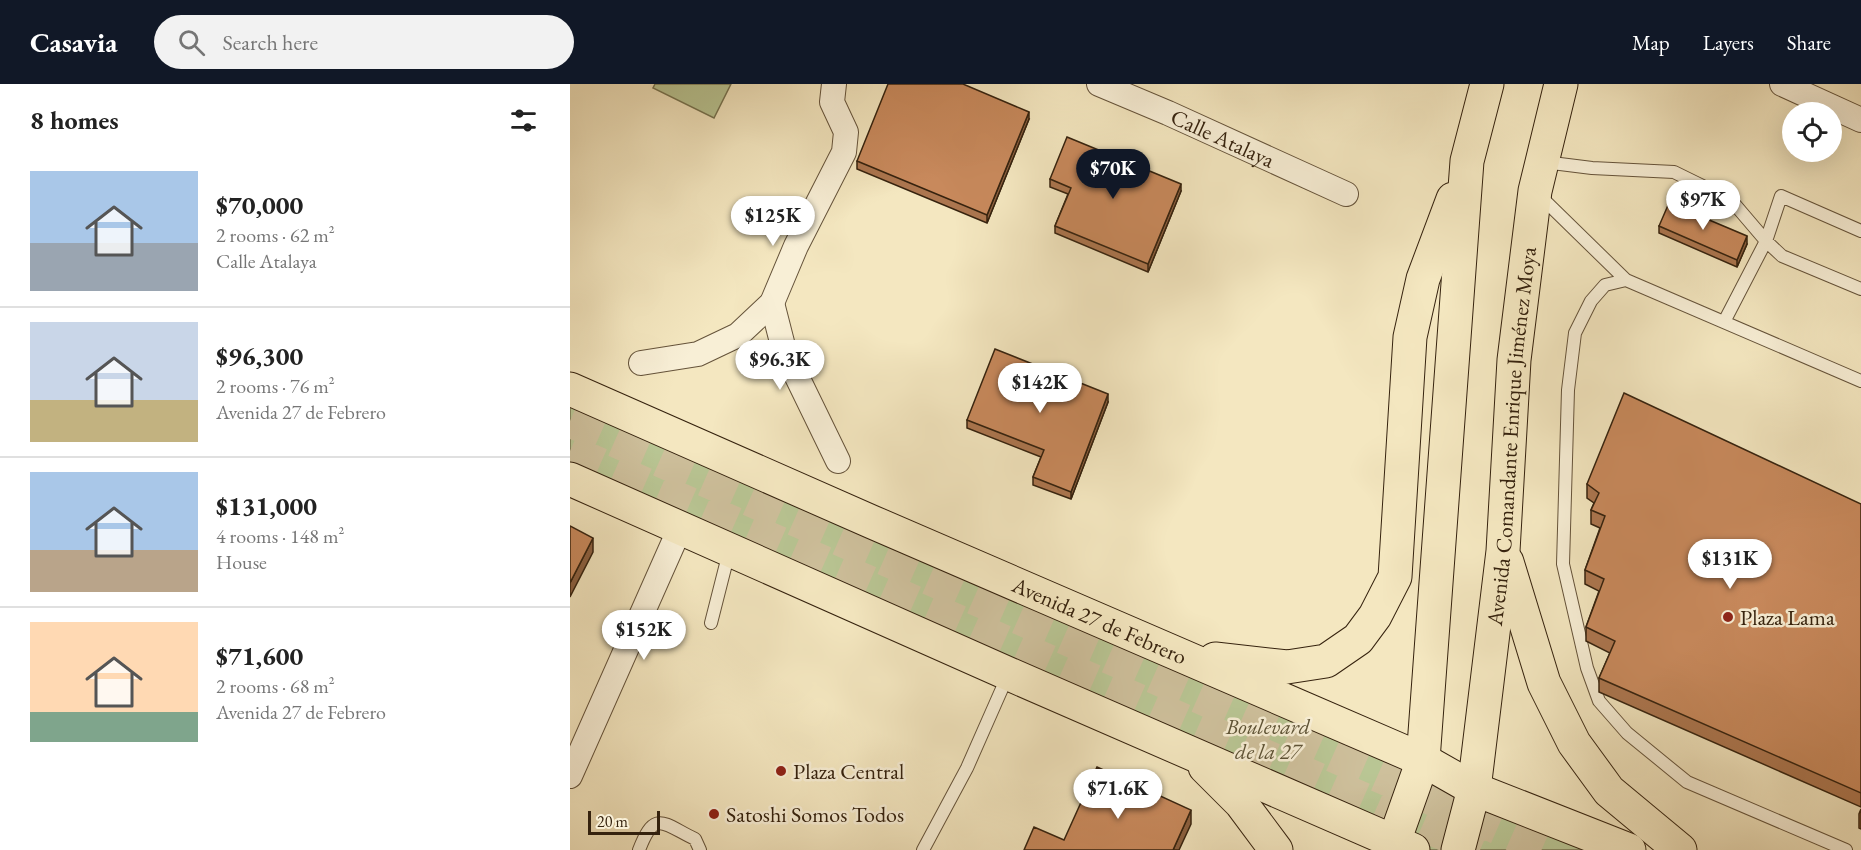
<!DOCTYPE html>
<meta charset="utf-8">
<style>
body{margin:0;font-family:"EB Garamond",serif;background:#f2f2f2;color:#222;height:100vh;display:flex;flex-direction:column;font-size:22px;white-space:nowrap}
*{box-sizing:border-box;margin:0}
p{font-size:20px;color:#767676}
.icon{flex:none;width:33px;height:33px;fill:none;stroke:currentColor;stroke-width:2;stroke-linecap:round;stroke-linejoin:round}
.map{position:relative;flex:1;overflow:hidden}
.sheet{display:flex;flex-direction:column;background:#fff;width:570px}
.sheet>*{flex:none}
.tools{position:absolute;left:1212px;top:18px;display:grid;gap:12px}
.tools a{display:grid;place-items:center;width:60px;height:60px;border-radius:50%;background:#fff;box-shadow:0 6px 24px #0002;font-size:30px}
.scale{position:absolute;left:18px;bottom:15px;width:72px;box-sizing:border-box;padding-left:6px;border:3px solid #35220e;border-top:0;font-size:16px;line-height:21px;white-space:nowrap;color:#35220e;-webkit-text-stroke:4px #f8efd6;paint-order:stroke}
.price{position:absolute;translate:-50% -51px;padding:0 14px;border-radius:21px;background:#fff;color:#222;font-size:20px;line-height:39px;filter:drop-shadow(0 2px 3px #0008)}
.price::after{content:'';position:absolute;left:50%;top:36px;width:18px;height:14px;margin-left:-9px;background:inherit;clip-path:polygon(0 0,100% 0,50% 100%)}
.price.on{background:#111827;color:#fff}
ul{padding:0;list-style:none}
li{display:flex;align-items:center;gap:18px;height:150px;padding:0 30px}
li+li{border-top:2px solid #e0e0e0}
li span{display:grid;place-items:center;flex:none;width:168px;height:120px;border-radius:0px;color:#555}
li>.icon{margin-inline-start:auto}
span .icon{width:72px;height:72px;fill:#fffc;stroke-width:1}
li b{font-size:26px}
h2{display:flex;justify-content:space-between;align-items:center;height:72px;padding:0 30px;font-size:26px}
header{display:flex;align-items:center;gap:36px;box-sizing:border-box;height:84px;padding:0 30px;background:#111827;color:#fff}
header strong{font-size:28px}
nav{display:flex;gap:33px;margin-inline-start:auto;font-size:21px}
.search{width:420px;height:54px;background:#f2f2f2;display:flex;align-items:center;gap:15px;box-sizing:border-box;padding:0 21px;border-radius:33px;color:#767676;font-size:22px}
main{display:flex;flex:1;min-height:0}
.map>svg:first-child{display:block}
</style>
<header>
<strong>Casavia</strong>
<div class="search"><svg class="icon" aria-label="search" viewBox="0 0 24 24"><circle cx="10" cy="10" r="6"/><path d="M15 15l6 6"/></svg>Search here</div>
<nav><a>Map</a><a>Layers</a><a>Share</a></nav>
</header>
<main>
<section class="sheet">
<h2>8 homes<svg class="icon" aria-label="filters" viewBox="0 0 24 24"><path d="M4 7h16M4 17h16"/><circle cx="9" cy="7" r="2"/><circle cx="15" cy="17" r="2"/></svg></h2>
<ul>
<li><span style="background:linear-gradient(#a9c7e8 60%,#9aa5b1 0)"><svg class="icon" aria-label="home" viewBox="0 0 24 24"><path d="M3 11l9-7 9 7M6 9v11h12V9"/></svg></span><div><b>$70,000</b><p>2 rooms · 62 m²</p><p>Calle Atalaya</p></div></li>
<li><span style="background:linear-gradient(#c9d6e8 65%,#c2b280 0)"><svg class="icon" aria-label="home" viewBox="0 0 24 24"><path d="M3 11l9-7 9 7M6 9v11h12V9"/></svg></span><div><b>$96,300</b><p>2 rooms · 76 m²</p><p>Avenida 27 de Febrero</p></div></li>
<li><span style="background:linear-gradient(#a9c7e8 65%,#b9a48a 0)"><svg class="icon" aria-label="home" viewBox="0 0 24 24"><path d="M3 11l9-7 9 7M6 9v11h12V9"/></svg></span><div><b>$131,000</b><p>4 rooms · 148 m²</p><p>House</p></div></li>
<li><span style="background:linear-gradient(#ffd9b3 75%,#7fa58c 0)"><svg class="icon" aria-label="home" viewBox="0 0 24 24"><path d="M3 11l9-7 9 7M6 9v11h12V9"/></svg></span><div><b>$71,600</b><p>2 rooms · 68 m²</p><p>Avenida 27 de Febrero</p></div></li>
</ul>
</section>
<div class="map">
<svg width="1291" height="766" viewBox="0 0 1291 766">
<rect width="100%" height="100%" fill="#f4e7c0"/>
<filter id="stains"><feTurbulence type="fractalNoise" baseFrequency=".00333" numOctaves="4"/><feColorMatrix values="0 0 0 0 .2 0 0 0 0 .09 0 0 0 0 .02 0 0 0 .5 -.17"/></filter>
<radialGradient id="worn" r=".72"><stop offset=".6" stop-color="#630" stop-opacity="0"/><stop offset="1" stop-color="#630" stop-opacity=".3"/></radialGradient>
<!-- park -->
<path fill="#b9c694" stroke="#777451" stroke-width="1.5" d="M 85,0 L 161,0 L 144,34 L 83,4 Z
M 0,314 L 1035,766 L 860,766 L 0,387 Z"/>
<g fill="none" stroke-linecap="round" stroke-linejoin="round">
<!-- motorway-tunnel -->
<path stroke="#cec09c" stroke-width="33" stroke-dasharray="33 16" stroke-linecap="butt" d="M 0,337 L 978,766
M 0,367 L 910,766"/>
<defs>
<path id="service" d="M 974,78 L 1022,84 L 1104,88 L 1161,116 L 1196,157 L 1212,172 L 1291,205
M 969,111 L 1056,196
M 1154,238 L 1196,157 L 1211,112 L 1291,147
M 141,539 L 159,468
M 69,766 C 85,725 92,739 125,755 L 130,766
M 353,766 L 397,684 L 438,591
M 1276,766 L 1117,698 L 1057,649 L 1029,617 L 1017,584 L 993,480 L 998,306 L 1005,249 L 1021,217 L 1035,201 L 1056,196 L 1291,297"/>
<g id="minor">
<path id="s1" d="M 529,0 L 598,29 L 776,110"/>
<path d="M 1212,0 L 1291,36"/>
<path d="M 202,219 L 214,266 L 268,377"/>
<path d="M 71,279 L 128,270 L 168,251 L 202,219 L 226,162 L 274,68 L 276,48 L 262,18 L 264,0"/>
<path d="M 0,692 L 110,444"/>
</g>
<g id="primary">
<path id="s2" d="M 0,305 L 302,438 L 853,676 L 904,705 L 1059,766"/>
<path d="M 0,395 L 439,590 L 843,766"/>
<path d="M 937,478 L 974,599 L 1004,659 L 1039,707 L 1110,766"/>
<path d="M 645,575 L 717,583 L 756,577 L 788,555 L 805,532 L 825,493 L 840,253 L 853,195 L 883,115"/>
<path d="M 635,683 L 671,719 L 706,766"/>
<path d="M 821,766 L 853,676 L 897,77 L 917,0"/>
<path id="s3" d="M 888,766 L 904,705 L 933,467 L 944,276 L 965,107 L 991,0"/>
</g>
</defs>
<!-- service casing -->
<use href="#service" stroke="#65533a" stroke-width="14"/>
<!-- minor casing -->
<use href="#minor" stroke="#65533a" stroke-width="26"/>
<!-- primary casing -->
<use href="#primary" stroke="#35220e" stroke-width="35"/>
<!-- service -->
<use href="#service" stroke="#f8efd6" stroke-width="12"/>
<!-- minor -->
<use href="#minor" stroke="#f8efd6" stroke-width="24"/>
<!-- primary -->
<use href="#primary" stroke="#f4e7c0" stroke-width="33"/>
</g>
<!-- wall -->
<path fill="#ac764f" stroke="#35220e" stroke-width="1.5" d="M 459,35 L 417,139 L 287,85 L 287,77 Z
M 480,95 L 611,107 L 578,188 L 485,149 L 485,142 L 498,110 L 480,103 Z
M 1089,142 L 1177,160 L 1167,183 L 1089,149 Z
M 538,318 L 501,415 L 463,401 L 463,393 L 471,373 L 397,344 L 397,336 Z
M 1017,400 L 1291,420 L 1291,723 L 1029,608 L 1029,594 L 1040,569 L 1016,557 L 1016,543 L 1029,507 L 1015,500 L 1015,486 L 1030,444 L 1021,440 L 1021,426 L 1024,419 L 1017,414 Z
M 1291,725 L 1291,745 L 1289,744 L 1289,730 Z"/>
<!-- shaded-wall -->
<path fill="#8c6040" stroke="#35220e" stroke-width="1.5" d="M 459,28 L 459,35 L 417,139 L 417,131 Z
M 611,100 L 611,107 L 578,188 L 578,180 Z
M 1177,152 L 1177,160 L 1167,183 L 1167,176 Z
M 538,310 L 538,318 L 501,415 L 501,408 Z
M 23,454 L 23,468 L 0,513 L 0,499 Z
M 621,726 L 621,740 L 609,766 L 603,766 Z"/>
<!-- building -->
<path fill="#c8895c" stroke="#35220e" stroke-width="1.5" d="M 318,0 L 393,0 L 459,28 L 417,131 L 287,77 Z
M 497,53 L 611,100 L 578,180 L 485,142 L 501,104 L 480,95 Z
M 1099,119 L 1177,152 L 1167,176 L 1089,142 Z
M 425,265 L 538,310 L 501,408 L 463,393 L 474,366 L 397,336 Z
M 1054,309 L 1291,420 L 1291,709 L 1029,594 L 1045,557 L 1016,543 L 1034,495 L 1015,486 L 1035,432 L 1021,426 L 1029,409 L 1017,400 Z
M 0,442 L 23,454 L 0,499 Z
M 527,683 L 621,726 L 603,766 L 454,766 L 464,743 L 494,756 Z"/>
<!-- markers -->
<g fill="#8f2418" stroke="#f8efd6" stroke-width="2">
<circle cx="1158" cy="533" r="6"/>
<circle cx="211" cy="687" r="6"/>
<circle cx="144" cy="730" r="6"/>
</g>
<g text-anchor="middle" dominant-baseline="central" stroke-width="5" stroke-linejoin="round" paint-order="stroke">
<!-- street labels -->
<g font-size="22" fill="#35220e" stroke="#f8efd6">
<text stroke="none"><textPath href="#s1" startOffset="135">Calle Atalaya</textPath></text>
<text stroke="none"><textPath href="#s3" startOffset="418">Avenida Comandante Enrique Jiménez Moya</textPath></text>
<text stroke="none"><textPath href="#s2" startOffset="578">Avenida 27 de Febrero</textPath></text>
</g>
<!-- poi labels -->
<g font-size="22" fill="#35220e" stroke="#f8efd6" text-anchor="start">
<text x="1170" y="533">Plaza Lama</text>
<text x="223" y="687">Plaza Central</text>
<text x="156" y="730">Satoshi Somos Todos</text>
</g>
<!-- park labels -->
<g font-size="22" font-style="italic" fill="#5d5336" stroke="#f8efd6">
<text x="698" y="642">Boulevard<tspan x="698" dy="25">de la 27</tspan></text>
</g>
</g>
<rect width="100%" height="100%" filter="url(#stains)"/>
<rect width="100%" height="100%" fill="url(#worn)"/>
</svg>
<div class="tools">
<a><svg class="icon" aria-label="locate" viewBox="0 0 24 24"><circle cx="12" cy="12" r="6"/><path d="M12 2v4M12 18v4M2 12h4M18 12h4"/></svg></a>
</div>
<div class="scale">20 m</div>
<b class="price on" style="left:543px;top:116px">$70K</b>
<b class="price" style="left:1133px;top:147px">$97K</b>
<b class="price" style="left:203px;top:163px">$125K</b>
<b class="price" style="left:210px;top:307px">$96.3K</b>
<b class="price" style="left:470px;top:330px">$142K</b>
<b class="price" style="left:1160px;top:506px">$131K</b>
<b class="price" style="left:74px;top:577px">$152K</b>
<b class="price" style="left:548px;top:736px">$71.6K</b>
</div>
</main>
